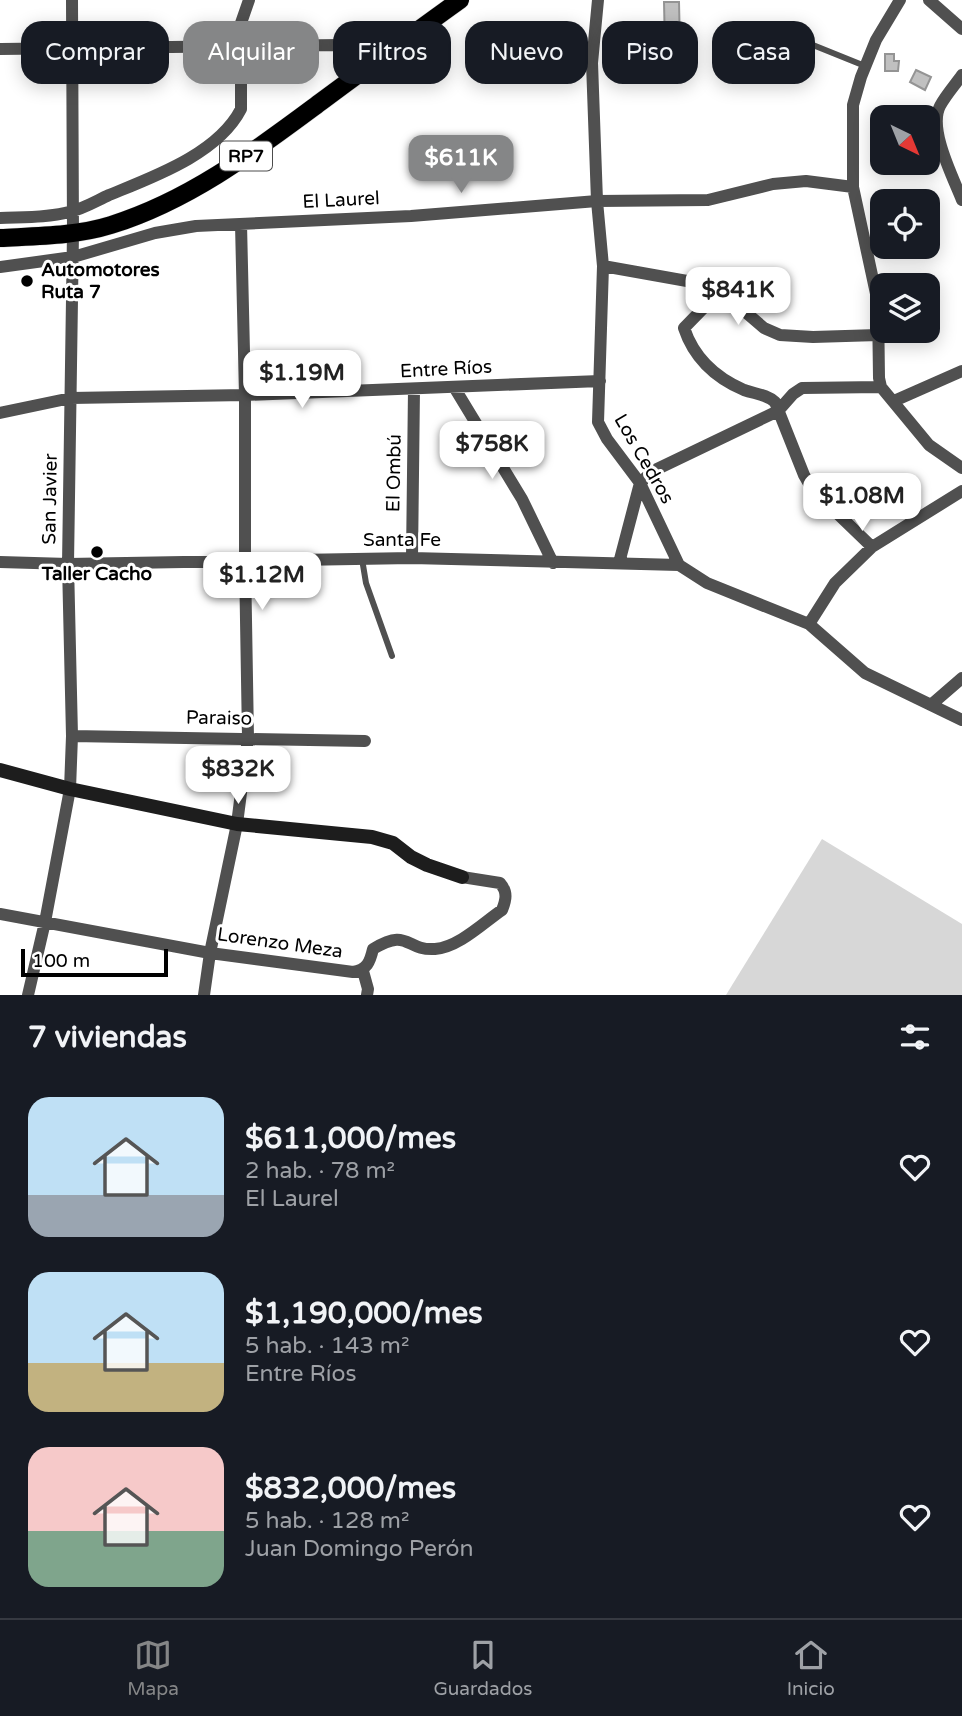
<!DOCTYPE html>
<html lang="es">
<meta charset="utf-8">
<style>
body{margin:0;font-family:"Varela Round",sans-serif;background:#20242c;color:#f1f3f6;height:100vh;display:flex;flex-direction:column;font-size:26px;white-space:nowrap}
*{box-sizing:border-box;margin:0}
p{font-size:23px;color:#9ea1a6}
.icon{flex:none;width:38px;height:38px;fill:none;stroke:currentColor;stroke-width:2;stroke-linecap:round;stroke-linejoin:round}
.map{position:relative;height:995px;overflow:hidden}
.side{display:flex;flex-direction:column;background:#171b24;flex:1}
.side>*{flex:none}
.top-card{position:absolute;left:21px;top:21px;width:920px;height:63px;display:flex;gap:14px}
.needle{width:46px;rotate:137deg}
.fabs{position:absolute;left:870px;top:105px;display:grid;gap:14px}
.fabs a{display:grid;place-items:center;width:70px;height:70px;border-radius:14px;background:#171b24;box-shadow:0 4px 18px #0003;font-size:35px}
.scale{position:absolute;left:21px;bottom:18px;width:147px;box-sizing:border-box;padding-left:7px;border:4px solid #000;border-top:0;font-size:19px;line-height:24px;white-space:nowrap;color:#000;-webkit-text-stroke:5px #fff;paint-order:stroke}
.price{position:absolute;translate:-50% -60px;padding:0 16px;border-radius:14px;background:#fff;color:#222;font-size:23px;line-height:46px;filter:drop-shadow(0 2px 4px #0008)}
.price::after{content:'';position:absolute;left:50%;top:42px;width:21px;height:16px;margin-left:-10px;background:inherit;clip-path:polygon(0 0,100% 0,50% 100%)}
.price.selected{background:#858687;color:#fff}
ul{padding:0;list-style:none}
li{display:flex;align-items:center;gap:21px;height:175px;padding:0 28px}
li span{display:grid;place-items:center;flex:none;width:196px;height:140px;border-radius:21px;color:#555}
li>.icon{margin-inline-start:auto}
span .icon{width:84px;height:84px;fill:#fffc;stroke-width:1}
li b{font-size:30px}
h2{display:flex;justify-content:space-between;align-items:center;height:84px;padding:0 28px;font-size:30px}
.pill{padding:0 24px;border-radius:21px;background:#171b24;box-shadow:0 4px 18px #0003;font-size:24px;line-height:63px}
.pill.selected{background:#858687;color:#fff}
.tab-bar{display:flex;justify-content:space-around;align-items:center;height:98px;border-top:2px solid #363941;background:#171b24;font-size:19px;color:#9ea1a6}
.tab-bar a{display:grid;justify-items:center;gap:4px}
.tab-bar .selected{color:#858687}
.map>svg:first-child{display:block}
</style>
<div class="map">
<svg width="962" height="995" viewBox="0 0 962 995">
<rect width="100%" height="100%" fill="#fff"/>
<!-- green -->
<path fill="#d7d7d7" d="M 822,839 L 962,924 L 962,995 L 726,995 Z"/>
<!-- building -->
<path fill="#c0c0c0" stroke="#949494" stroke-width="2" d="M 664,2 L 679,2 L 680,47 L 665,47 Z
M 885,54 L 894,54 L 894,61 L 899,61 L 898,71 L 885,71 Z
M 916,70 L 931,77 L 925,90 L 910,82 Z"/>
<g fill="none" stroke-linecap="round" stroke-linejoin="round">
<defs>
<path id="primary" d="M 0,238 C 37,236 76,236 111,225 C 191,200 256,150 322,101 C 368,67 414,33 460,0"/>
</defs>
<!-- primary casing -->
<use href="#primary" stroke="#dbdbdb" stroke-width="19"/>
<!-- service -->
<path stroke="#505050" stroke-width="6" d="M 803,41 L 865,66
M 362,559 L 366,583 L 392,656"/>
<!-- minor -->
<path stroke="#505050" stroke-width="12" d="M 598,0 L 592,63 L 597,201 L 603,266 L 598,422 L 607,439 L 640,483 L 679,565 L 707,583 L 809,624 L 865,673 L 962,720
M 900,0 L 876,40 L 861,77 L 853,105 L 853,187 L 878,303 L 879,378 L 881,387 L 929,445 L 962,468
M 929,0 L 962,29
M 0,49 L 340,45 L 357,48 L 377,60
M 962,75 C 955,85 946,95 940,106 C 928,129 953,177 962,200
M 0,218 C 23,217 47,218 69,212 C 83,209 96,201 109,195 C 153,177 218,154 241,109 L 241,23 L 249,0
M 603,266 L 715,286 L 764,328 L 780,335 L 813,337 L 878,335
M 0,267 L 73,257 L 155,233 L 196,226 L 411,216 L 597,201 L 708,200 L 773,184 L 806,181 L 853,187
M 720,291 L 684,328 C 694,358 716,378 744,390 C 755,394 766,394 775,402 L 804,475 L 812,489 L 872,547
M 454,387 L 522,499 L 553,563
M 894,401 L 962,371
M 0,413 L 71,398 L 245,395 L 600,381
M 412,558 L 414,389
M 0,562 L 68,564 L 412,558 L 679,565
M 619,563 L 640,483 L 653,471 L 778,411 L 793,394 L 802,388 L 881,387
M 809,624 L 835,583 L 872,547 L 962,491
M 932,704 L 962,678
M 72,736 L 365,741
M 0,914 L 210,953 L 353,972 C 367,970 370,962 373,949 C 409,927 405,951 435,949 C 459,947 483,923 502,910 C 506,900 508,892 500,883 L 462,877
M 363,971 L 368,989 L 367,995
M 28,995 L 45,922 L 70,789 L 72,736 L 68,564 L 73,233 L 72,0
M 204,995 L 210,953 L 237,824 L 248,738 L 245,561 L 245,395 L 241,224"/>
<!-- secondary -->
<path stroke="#1d1d1d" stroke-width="14" d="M 0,770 L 70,789 L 237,824 L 372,837 L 393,843 L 411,857 L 427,865 L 462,877"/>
<!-- primary -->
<use href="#primary" stroke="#000" stroke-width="18"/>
</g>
<!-- markers -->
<g fill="#000" stroke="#fff" stroke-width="2.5">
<circle cx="27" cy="281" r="7"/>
<circle cx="97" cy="552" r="7"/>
</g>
<g text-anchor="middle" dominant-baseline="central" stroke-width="6" stroke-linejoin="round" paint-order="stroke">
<!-- shield labels -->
<rect fill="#fff" stroke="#4c4c4c" stroke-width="2" x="220" y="141.5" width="52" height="29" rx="5"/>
<g font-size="18" font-weight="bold" fill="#000">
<text x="246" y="156">RP7</text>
</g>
<!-- street labels -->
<g font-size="19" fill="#000" stroke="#fff">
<text transform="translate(341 200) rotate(-3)">El Laurel</text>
<text transform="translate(446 369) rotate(-3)">Entre Ríos</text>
<text transform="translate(644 459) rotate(60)">Los Cedros</text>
<text transform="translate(394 473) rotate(-89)">El Ombú</text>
<text transform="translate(50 499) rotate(-89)">San Javier</text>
<text x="402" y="540">Santa Fe</text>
<text transform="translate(219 718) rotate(1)">Paraiso</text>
<text transform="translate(280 943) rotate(8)">Lorenzo Meza</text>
</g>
<!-- poi labels -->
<g font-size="19" font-weight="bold" fill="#000" stroke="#fff" text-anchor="start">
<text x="41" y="270">Automotores<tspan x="41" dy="22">Ruta 7</tspan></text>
<text x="97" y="574" text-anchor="middle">Taller Cacho</text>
</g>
</g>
</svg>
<div class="fabs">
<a><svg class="needle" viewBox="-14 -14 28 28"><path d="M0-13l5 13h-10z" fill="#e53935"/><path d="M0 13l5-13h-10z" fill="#9ea1a6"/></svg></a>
<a><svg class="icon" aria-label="locate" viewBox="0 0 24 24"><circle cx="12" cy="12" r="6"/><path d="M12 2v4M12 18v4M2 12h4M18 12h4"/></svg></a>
<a><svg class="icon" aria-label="layers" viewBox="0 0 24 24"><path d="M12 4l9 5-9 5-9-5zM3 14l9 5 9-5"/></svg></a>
</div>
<div class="scale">100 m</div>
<b class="price selected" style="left:461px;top:195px">$611K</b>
<b class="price" style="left:738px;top:327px">$841K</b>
<b class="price" style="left:302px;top:410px">$1.19M</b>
<b class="price" style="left:492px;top:481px">$758K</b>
<b class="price" style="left:862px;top:533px">$1.08M</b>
<b class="price" style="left:262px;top:612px">$1.12M</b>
<b class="price" style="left:238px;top:806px">$832K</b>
<div class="top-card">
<a class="pill">Comprar</a>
<a class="pill selected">Alquilar</a>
<a class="pill">Filtros</a>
<a class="pill">Nuevo</a>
<a class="pill">Piso</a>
<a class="pill">Casa</a>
</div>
</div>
<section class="side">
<h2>7 viviendas<svg class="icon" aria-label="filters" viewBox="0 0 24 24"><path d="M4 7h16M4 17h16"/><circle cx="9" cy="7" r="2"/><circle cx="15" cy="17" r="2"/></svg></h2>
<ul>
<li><span style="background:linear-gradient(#bfe0f5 70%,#9aa5b1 0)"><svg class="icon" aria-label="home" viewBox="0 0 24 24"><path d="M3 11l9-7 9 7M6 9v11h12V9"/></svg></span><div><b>$611,000/mes</b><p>2 hab. · 78 m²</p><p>El Laurel</p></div><svg class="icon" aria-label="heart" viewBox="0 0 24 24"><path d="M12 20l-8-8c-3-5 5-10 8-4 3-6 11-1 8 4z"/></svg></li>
<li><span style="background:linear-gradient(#bfe0f5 65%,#c2b280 0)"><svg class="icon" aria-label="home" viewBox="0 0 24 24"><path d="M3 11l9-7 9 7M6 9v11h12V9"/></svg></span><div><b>$1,190,000/mes</b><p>5 hab. · 143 m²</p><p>Entre Ríos</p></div><svg class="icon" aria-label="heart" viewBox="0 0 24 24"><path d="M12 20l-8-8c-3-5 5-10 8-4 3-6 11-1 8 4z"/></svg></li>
<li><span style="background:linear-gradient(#f6c9c9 60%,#7fa58c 0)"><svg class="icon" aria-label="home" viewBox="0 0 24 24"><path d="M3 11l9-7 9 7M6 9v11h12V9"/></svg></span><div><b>$832,000/mes</b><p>5 hab. · 128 m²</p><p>Juan Domingo Perón</p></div><svg class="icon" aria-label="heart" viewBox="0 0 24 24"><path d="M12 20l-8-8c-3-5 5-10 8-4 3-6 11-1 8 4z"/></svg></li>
</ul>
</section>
<nav class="tab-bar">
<a class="selected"><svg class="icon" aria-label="map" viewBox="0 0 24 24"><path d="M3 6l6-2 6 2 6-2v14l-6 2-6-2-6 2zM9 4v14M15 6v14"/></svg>Mapa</a>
<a><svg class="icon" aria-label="saved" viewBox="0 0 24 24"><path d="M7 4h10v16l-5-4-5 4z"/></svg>Guardados</a>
<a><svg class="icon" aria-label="home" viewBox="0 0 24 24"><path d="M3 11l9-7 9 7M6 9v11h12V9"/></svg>Inicio</a>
</nav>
